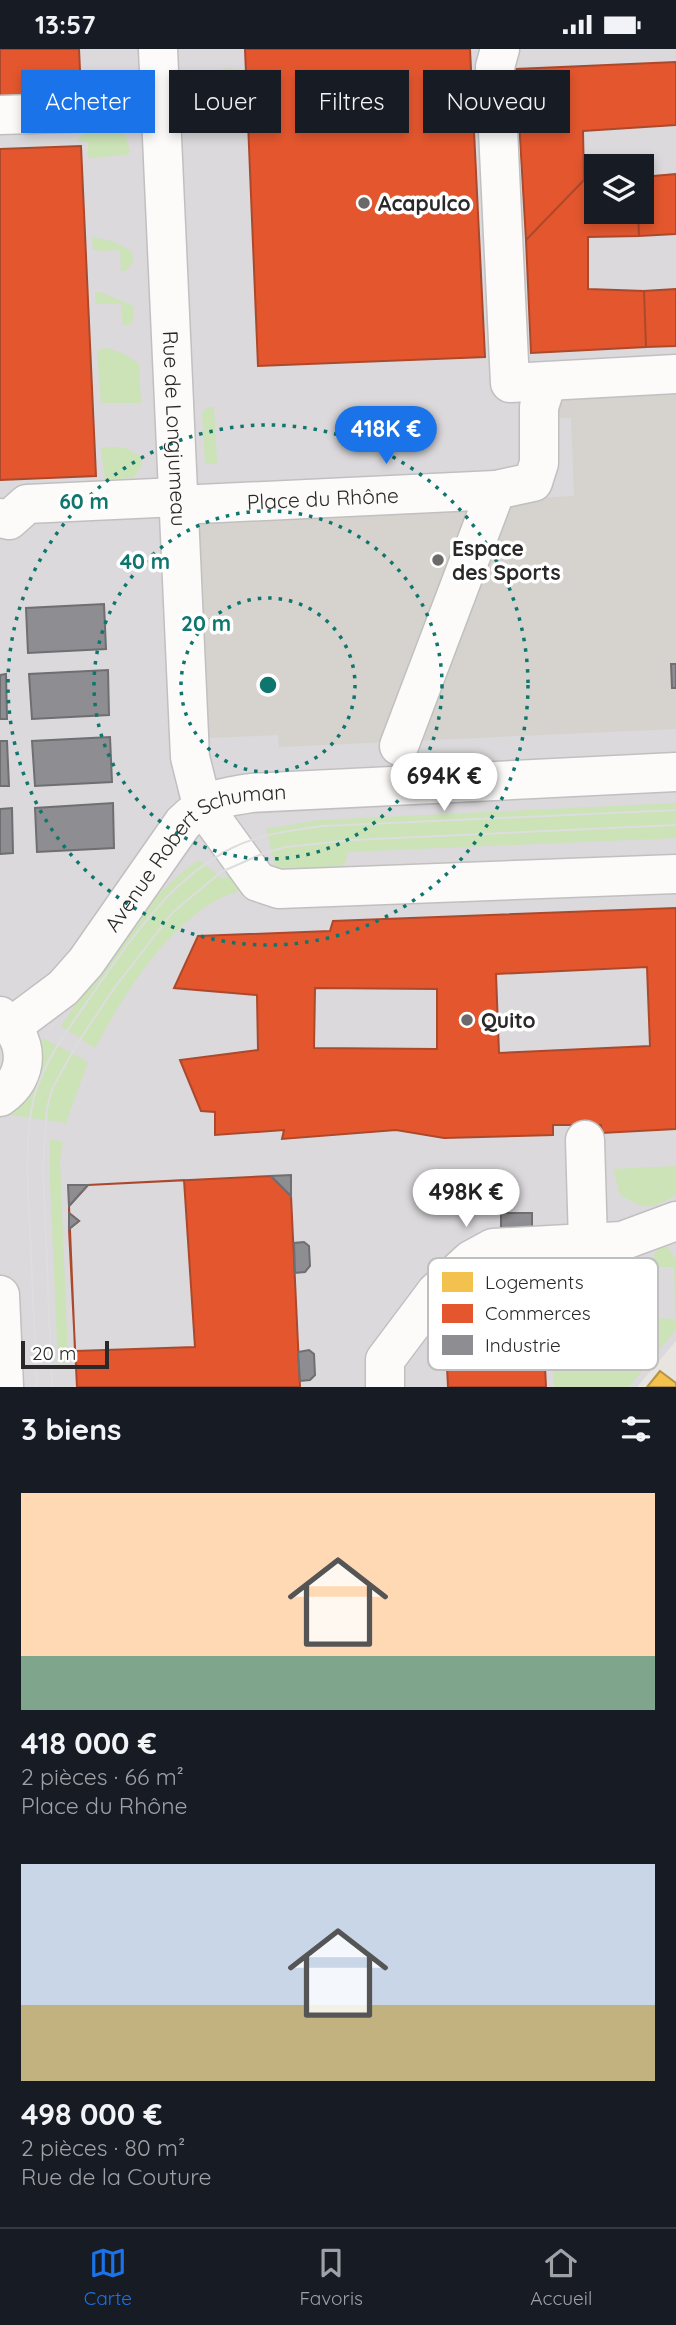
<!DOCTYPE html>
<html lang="fr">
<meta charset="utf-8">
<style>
body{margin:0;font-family:Quicksand,sans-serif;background:#242831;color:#f1f3f6;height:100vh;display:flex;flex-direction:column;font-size:26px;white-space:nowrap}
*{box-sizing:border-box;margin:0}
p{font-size:23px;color:#9ea1a6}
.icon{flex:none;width:38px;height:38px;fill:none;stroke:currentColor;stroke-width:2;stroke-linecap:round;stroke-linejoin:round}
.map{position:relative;height:1338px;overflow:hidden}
.drawer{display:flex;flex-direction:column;background:#171b24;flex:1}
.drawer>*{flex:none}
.banner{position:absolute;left:21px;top:21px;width:635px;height:63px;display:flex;gap:14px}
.fabs{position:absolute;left:584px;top:105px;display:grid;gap:14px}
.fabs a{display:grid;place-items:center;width:70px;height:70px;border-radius:0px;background:#171b24;box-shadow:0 4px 10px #0003;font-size:35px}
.scale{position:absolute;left:21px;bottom:18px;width:88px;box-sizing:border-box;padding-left:7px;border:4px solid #292929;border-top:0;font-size:19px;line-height:24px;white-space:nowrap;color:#292929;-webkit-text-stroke:5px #fff;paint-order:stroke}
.price{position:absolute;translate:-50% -60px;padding:0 16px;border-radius:24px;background:#fff;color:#222;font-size:23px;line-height:46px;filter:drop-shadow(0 2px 4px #0008)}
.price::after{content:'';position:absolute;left:50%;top:42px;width:21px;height:16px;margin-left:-10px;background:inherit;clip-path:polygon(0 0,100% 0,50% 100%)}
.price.current{background:#1a73e8;color:#fff}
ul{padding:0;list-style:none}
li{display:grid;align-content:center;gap:14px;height:371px;padding:0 21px}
li span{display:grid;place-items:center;height:217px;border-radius:0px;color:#555}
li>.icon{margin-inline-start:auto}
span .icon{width:126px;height:126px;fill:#fffc;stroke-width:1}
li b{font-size:30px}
h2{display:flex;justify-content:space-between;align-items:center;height:84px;padding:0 21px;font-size:30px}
.chip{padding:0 24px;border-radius:0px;background:#171b24;box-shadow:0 4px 10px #0003;font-size:24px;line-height:63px}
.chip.current{background:#1a73e8;color:#fff}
.status{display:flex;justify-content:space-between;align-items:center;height:49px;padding:0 35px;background:#171b24;direction:ltr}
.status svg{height:19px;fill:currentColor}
.tab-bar{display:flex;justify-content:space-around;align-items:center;height:98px;border-top:2px solid #363941;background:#171b24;font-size:19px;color:#9ea1a6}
.tab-bar a{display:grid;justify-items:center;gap:4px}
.tab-bar .current{color:#1a73e8}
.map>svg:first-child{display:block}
</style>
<div class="status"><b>13:57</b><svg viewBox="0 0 49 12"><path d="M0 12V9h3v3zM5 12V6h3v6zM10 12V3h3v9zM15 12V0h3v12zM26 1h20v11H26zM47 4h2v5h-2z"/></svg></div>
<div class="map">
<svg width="676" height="1338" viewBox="0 0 676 1338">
<rect width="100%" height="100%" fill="#e8e4df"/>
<!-- industrial -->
<path fill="#dbd9db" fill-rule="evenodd" d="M 0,0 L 676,0 L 676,1292 L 637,1338 L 0,1338 ZM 597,117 L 642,117 L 642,163 L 597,163 Z"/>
<!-- green -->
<path fill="#cbe3b7" d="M 227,19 L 236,20 L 237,41 L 195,44 L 193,42 L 202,29 Z
M 92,75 L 120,80 L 126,87 L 130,103 L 126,106 L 88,109 L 88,93 L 76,93 Z
M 92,188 C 108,191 120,193 132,204 L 133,213 L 125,222 L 121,222 L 120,201 L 98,202 L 93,200 Z
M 100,243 L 134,257 L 133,271 L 129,276 L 123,276 L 121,255 L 96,255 L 95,244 Z
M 108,299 L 124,305 L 139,315 L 141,354 L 101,354 L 97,301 Z
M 214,358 L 217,415 L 205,414 L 202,364 L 207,359 Z
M 116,398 L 125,399 L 142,408 L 142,416 L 134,428 L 120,430 L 105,430 L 101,399 Z
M 676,754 L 676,789 L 348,803 L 344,817 L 276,820 L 266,780 L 319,771 Z
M 199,811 L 223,830 L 234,824 L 245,839 C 234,844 220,848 210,855 C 158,889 124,946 95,999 L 61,977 C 102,918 139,852 199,811 Z
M 43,989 L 88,1013 L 66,1074 L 11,1066 L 35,1015 Z
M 50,1090 L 63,1093 L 60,1111 L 68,1313 L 58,1314 L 50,1133 Z
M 676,1117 L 676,1146 C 650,1161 646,1161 620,1146 L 613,1120 Z
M 663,1190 L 674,1209 L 676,1209 L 676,1280 L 629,1338 L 554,1338 L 553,1322 L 614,1315 L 611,1293 L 635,1291 L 655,1269 L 675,1270 L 674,1218 L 653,1218 L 654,1206 Z"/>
<!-- plaza -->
<path fill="#d6d2ce" d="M 676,333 L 676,680 L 279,698 L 278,686 L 209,689 L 199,485 L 200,476 L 206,468 L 574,447 L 571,369 L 551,370 L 560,350 Z"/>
<!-- homes -->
<path fill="#f2c14e" stroke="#b69343" stroke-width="2" d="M 660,1322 L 676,1334 L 676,1338 L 647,1338 Z"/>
<!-- shops -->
<path fill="#e4572e" stroke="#ac492c" stroke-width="2" fill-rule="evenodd" d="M 0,0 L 79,0 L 81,43 L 0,47 Z
M 245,0 L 470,0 L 485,308 L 258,317 Z
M 676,13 L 676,76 L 583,82 L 584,131 L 526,191 L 516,20 Z
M 81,97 L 96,427 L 0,431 L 0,100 Z
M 676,125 L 676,185 L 639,187 L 638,163 L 642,163 L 642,128 Z
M 584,131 L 597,131 L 597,163 L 638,163 L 639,187 L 588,188 L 588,240 L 644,242 L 646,298 L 531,304 L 526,191 Z
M 676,240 L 676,297 L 646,298 L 644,242 Z
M 676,859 L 676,1080 L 602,1084 L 601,1076 L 553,1076 L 553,1086 L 444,1089 L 396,1081 L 282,1090 L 284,1081 L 215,1086 L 215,1063 L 201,1062 L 180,1011 L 258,1001 L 257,946 L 174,939 L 198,887 L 330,882 L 333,872 ZM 647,918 L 650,997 L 499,1004 L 496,925 ZM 315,939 L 437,940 L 437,1000 L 314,999 Z
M 271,1127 L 291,1147 L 300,1338 L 77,1338 L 69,1180 L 79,1172 L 69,1164 L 69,1157 L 88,1136 Z
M 184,1131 L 195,1298 L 75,1302 L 69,1157 L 88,1136 Z
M 603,1215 L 607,1314 L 545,1317 L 546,1338 L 448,1338 L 447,1318 L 483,1316 L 507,1289 L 504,1220 Z"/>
<!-- industry -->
<path fill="#8d8d92" stroke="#6f6f72" stroke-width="2" d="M 104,555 L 106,600 L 28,604 L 26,559 Z
M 671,615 L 676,615 L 676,639 L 672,639 Z
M 108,621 L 109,666 L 32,670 L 29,625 Z
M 6,625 L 7,670 L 0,670 L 0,626 Z
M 110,688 L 112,733 L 35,737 L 32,692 Z
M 0,692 L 7,692 L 9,737 L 0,737 Z
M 113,754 L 114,799 L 37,803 L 35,759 Z
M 12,759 L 13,804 L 0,805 L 0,760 Z
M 291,1126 L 291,1147 L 271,1127 Z
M 68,1136 L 88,1136 L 69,1157 Z
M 69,1164 L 79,1172 L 69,1180 Z
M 501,1164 L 532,1164 L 532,1184 L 501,1184 Z
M 304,1193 L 309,1197 L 310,1217 L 305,1223 L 295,1224 L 294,1194 Z
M 309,1301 L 314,1305 L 315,1326 L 310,1331 L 300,1332 L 298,1303 Z"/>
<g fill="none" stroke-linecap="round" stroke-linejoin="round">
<defs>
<g id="minor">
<path id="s1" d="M 158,0 L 190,708 L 202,756 L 258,833 L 279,840 L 676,825"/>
<path d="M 500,0 L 495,18 L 510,334 L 676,325"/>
<path d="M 0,66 L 161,61"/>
<path id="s2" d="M 178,456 L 496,441 L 533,433 L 539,414 L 539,358 L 547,333"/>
<path d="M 0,469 L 9,471 L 27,455 L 178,448"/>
<path d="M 399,697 L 496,441"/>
<path d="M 0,967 C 30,989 31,1027 0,1048"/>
<path id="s3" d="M 12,977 L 63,939 L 86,913 L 183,774 C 208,750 218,749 251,744 L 676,723"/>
<path d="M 585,1091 L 588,1193"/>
<path d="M 0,1246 L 4,1338"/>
<path d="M 385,1338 L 385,1311 L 436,1243 L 471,1211 L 493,1199 L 622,1192 L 676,1172"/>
</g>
</defs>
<!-- minor casing -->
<use href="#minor" stroke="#c1c0c0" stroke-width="41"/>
<!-- minor -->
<use href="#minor" stroke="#fcfbfa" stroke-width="38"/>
<!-- tram -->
<path stroke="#ddddde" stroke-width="2" d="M 37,1338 C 35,1287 32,1236 30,1185 C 28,1144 25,1103 31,1063 C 38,1018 66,984 91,947 C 131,890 169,831 232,799 C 260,785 293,781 324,777 L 676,761
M 52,1338 L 43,1116 L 47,1059 L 52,1040 L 77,995 L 115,938 L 173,863 L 221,823 L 264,804 L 286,798 L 352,791 L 676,776"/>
</g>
<!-- distance rings -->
<g fill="none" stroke="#0f766e" stroke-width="3.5" stroke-dasharray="3.5 7">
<circle cx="268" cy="636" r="87"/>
<circle cx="268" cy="636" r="174"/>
<circle cx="268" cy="636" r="260"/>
</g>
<!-- markers -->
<g fill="#6c6a69" stroke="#fff" stroke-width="2.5">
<circle cx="364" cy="154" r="7"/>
<circle cx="438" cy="511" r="7"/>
<circle cx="467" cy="971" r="7"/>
</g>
<g text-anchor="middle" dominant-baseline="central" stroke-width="7" stroke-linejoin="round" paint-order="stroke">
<!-- poi labels -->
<g font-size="21" font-weight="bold" fill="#292929" stroke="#fff" text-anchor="start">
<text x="378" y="154">Acapulco</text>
<text x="452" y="499">Espace<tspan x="452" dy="24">des Sports</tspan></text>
<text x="481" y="971">Quito</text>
</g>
<!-- street labels -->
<g font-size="21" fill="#292929" stroke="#fff">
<text stroke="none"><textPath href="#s1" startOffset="380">Rue de Longjumeau</textPath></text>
<text stroke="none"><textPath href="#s2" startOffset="145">Place du Rhône</textPath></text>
<text stroke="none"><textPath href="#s3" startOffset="259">Avenue Robert Schuman</textPath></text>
</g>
</g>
<!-- legend -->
<rect x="428" y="1209" width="230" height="112" rx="10" fill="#fff" stroke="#bfbfbf" stroke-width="2"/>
<rect x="442" y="1223" width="31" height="20" fill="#f2c14e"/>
<rect x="442" y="1255" width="31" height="19" fill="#e4572e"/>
<rect x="442" y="1286" width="31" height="20" fill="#8d8d92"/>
<g font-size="19" fill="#292929">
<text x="485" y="1240">Logements</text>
<text x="485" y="1271">Commerces</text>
<text x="485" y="1303">Industrie</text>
</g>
<circle cx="268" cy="636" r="10" fill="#0f766e" stroke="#fff" stroke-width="3.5"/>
<g font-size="21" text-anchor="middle" font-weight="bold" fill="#0f766e" stroke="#fff" stroke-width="7" stroke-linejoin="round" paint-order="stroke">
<text x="84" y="460">60 m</text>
<text x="145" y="520">40 m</text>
<text x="206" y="582">20 m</text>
</g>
</svg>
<div class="fabs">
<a><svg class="icon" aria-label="layers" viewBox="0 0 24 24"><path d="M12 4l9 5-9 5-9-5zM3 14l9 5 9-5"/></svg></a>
</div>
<div class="scale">20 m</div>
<b class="price current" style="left:386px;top:417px">418K €</b>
<b class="price" style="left:444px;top:764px">694K €</b>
<b class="price" style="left:466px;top:1180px">498K €</b>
<div class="banner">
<a class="chip current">Acheter</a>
<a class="chip">Louer</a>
<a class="chip">Filtres</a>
<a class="chip">Nouveau</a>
</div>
</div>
<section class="drawer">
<h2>3 biens<svg class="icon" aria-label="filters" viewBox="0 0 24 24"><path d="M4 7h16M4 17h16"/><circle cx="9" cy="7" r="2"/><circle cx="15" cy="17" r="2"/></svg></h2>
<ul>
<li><span style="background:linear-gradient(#ffd9b3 75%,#7fa58c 0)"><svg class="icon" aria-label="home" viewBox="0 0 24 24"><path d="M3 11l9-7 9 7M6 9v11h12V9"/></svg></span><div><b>418 000 €</b><p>2 pièces · 66 m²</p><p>Place du Rhône</p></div></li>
<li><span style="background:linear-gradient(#c9d6e8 65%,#c2b280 0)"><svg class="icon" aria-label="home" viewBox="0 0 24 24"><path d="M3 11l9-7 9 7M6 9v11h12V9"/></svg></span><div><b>498 000 €</b><p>2 pièces · 80 m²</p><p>Rue de la Couture</p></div></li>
</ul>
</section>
<nav class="tab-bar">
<a class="current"><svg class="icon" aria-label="map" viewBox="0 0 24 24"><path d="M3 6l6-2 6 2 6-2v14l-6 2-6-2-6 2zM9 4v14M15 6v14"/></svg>Carte</a>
<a><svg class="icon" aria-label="saved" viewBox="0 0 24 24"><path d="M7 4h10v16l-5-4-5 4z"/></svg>Favoris</a>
<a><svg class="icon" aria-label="home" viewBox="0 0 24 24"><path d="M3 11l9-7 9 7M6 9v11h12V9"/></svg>Accueil</a>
</nav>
